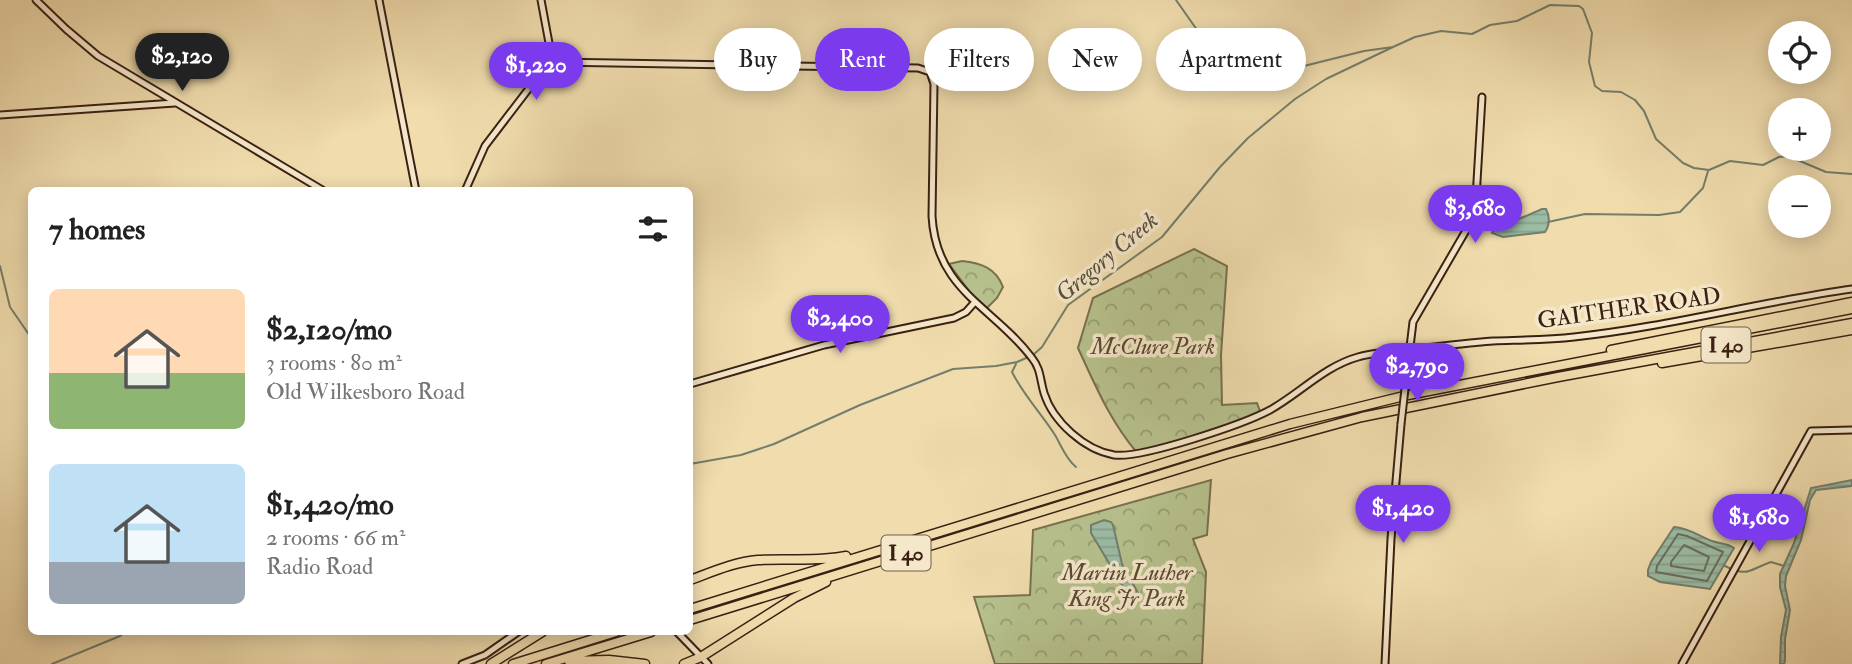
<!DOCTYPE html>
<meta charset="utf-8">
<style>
body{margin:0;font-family:"IM FELL Double Pica",serif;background:#f2f2f2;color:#222;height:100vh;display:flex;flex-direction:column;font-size:26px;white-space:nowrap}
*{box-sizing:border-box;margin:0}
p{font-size:23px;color:#767676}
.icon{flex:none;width:38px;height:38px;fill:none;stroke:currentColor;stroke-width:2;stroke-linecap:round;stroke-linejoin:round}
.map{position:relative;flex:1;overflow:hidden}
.sheet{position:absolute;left:28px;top:187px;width:665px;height:448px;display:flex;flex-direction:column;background:#fff;border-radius:10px;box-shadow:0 4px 18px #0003}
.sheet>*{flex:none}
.banner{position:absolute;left:714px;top:28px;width:665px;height:63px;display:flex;gap:14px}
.fabs{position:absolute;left:1768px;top:21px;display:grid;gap:14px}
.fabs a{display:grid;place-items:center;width:63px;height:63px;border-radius:50%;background:#fff;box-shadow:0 4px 18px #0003;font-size:35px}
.price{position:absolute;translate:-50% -60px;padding:0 16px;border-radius:24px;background:#7c3aed;color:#fff;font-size:23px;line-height:46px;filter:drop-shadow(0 2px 4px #0008)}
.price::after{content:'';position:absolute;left:50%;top:42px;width:21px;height:16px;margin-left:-10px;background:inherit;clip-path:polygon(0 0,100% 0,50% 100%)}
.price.selected{background:#222;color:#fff}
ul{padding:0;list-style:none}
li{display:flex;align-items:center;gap:21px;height:175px;padding:0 21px}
li span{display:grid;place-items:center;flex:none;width:196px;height:140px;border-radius:10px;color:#555}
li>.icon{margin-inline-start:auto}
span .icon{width:84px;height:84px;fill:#fffc;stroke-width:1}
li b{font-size:30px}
h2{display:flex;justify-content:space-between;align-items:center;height:84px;padding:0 21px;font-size:30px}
.chip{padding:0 24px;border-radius:32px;background:#fff;box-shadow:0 4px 18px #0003;font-size:24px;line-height:63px}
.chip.selected{background:#7c3aed;color:#fff}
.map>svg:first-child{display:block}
</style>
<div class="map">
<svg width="1852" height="664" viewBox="0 0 1852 664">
<defs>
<pattern id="park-crowns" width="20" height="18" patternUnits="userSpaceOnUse" patternTransform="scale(1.75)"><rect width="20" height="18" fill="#b6c18d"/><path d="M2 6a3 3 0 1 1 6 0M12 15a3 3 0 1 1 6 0" fill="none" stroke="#959c72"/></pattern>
<pattern id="water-rules" width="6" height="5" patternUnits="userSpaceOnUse" patternTransform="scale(1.75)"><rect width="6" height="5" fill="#9bbca5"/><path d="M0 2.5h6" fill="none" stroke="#86a18d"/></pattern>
</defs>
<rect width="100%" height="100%" fill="#f0dcad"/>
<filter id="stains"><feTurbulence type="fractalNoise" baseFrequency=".00286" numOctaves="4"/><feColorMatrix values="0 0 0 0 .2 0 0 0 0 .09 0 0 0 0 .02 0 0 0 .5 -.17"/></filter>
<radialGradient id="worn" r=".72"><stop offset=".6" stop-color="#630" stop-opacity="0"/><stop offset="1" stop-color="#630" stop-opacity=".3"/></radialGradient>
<!-- park -->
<path fill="url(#park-crowns)" stroke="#787050" stroke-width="2" d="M 1194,249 L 1227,266 L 1221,355 L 1222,405 L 1257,403 L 1261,414 L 1138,454 C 1110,421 1096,387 1078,348 L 1093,298 Z
M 962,261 C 981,263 996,268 1003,287 L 997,298 L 987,308 L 976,300 L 949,264 Z
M 1211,480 L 1207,535 L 1193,539 L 1206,572 L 1202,664 L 995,664 L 974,597 L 1030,595 L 1033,530 Z"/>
<!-- water -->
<path fill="url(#water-rules)" stroke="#747e6b" stroke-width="2" d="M 1542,209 L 1546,209 C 1550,216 1550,225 1545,232 L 1503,237 L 1492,233 L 1495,226 L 1512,222 Z
M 1852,480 L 1852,486 L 1816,490 L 1810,500 L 1801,540 L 1786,576 L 1785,586 L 1790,610 L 1785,639 L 1785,661 L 1784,664 L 1780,664 L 1781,637 L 1786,610 L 1780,587 L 1780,574 L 1794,543 L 1811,488 Z
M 1104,520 L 1111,522 L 1113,525 L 1122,564 L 1138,593 L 1130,598 L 1091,533 L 1091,525 Z
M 1674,527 C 1689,528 1699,536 1712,541 C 1720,544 1727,543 1734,548 L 1710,589 L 1660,582 L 1648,576 L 1648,570 L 1651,562 Z"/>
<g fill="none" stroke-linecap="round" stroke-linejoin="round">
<!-- shore -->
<path stroke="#6a6e5c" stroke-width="2" d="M 1678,534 L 1687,536 L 1723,552 L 1707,581 L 1656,572 L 1657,566 Z
M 1684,545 L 1709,557 L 1704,571 L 1671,566 L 1671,562 Z"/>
<!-- stream -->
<path stroke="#747e6b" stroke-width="2" d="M 1176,0 L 1209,47 L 1235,67 L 1260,70 L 1292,69 L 1364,51 L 1393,47 L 1415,37 L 1441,31 L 1472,34 L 1490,25 L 1517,21 L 1550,5 L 1579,6 L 1583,9 L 1592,33 L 1589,62 L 1595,86 L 1602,91 L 1621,92 L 1635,100 L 1644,111 L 1656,139 L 1683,163 L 1694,168 L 1709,170 L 1730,161 L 1763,165 L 1779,157 L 1788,156 L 1826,172 L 1852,174
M 1548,222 L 1585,214 L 1659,215 L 1680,212 L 1703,188 L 1708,171
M 0,266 L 10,307 L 32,339
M 1016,364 L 1012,372 C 1024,396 1041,413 1055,435 C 1062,447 1066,459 1076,467
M 690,464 L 741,455 L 774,444 L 860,405 L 953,369 L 996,366 L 1017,362 L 1033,355 L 1042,347 L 1068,305 L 1162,237 L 1220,167 L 1248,138 L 1295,99 L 1326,79 L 1393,47
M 1725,566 C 1748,578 1750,569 1771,562 L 1784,566
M 52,664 L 120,636 L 125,632"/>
<defs>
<path id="secondary" d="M 36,0 L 66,29 L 98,56 L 324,191
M 379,0 L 416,191
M 554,62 L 918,68 L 930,72 L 934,84 L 932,216 C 936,291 994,307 1032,358 C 1041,369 1040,380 1044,393 C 1053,422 1085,450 1114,455 C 1141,459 1244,424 1270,410 C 1299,394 1325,366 1358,357 C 1377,352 1397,351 1417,349 C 1442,346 1467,343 1493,341 C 1520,340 1547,340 1574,337 C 1667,327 1759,302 1852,289
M 0,115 L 175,103
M 465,191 L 485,146 L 543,70 L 549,43 L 541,0
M 1406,380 L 1413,322 L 1475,215 L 1482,97
M 690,384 L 824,345 L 954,318 L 966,312 L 974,303
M 677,632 L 708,664
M 462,664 L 485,655 L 518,632
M 1385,664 L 1391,539 L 1401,424
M 1682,664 L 1811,431 L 1852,430"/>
<path id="highway" d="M 1611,350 L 1852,302
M 1662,363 L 1852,330
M 690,580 C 712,572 734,562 758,560 C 787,558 817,562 846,556
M 690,609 L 1290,424 L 1408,395 L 1852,309
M 690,620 L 1227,454 L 1362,417 L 1558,377 L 1852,323
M 569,661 L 609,660 L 645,664
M 491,664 L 542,632
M 513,664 L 616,632
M 546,664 L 651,632
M 684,664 L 701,657 L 794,598 L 826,582"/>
</defs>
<!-- secondary casing -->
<use href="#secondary" stroke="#3a2013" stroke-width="9"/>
<!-- highway casing -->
<use href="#highway" stroke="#3a2013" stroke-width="11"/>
<!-- secondary -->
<use href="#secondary" stroke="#f5e8ca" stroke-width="5"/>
<!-- highway -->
<use href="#highway" stroke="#f0dcad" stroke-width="8"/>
<defs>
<path id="secondary-bridge" d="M 1401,424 L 1406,380"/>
</defs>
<!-- secondary-bridge casing -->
<use href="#secondary-bridge" stroke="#3a2013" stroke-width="9" stroke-linecap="butt"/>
<!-- secondary-bridge -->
<use href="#secondary-bridge" stroke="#f5e8ca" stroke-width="5"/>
</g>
<g text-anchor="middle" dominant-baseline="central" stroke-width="7" stroke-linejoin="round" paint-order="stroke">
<!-- shield labels -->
<g fill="#f5e8ca" stroke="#725c4a" stroke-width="2">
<rect x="1701.5" y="327.5" width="49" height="35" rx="5"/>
<rect x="881.5" y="535.5" width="49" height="35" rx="5"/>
</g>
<g font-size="21" font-weight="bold" fill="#3a2013">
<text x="1726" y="345">I 40</text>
<text x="906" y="553">I 40</text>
</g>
<!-- street labels -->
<g font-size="23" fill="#3a2013" stroke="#f5e8ca">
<text transform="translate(1629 308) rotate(-8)">GAITHER ROAD</text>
</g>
<!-- park labels -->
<g font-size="23" font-style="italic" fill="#594832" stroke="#f5e8ca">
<text x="1153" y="346">McClure Park</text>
<text x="1127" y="572">Martin Luther<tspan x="1127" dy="26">King Jr Park</tspan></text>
</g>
<!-- water labels -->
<g font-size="24" font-style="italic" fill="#574f3f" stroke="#f5e8ca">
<text transform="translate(1107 257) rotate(-40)">Gregory Creek</text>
</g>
</g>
<rect width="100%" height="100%" filter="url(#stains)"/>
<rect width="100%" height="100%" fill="url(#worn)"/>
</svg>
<div class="fabs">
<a><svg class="icon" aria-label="locate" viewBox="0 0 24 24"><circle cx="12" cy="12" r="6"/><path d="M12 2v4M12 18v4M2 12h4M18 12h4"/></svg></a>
<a>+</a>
<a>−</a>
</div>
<b class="price selected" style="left:182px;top:93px">$2,120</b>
<b class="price" style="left:536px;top:102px">$1,220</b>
<b class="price" style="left:1475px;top:245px">$3,680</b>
<b class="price" style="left:840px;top:355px">$2,400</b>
<b class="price" style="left:1417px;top:403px">$2,790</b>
<b class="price" style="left:1403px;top:545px">$1,420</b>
<b class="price" style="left:1759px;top:554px">$1,680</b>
<div class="banner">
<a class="chip">Buy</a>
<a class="chip selected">Rent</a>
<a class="chip">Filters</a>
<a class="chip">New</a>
<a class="chip">Apartment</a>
</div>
<section class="sheet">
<h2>7 homes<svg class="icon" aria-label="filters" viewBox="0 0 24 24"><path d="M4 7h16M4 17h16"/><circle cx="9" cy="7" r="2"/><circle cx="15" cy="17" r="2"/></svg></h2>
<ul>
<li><span style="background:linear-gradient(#ffd9b3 60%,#8fb573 0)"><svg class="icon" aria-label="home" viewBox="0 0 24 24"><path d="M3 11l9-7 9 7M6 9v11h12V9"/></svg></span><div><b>$2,120/mo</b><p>3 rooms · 80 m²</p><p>Old Wilkesboro Road</p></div></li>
<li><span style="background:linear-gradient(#bfe0f5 70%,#9aa5b1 0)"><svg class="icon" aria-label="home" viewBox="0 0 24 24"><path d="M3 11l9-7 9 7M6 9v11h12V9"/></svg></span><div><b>$1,420/mo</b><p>2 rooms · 66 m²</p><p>Radio Road</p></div></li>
</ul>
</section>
</div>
